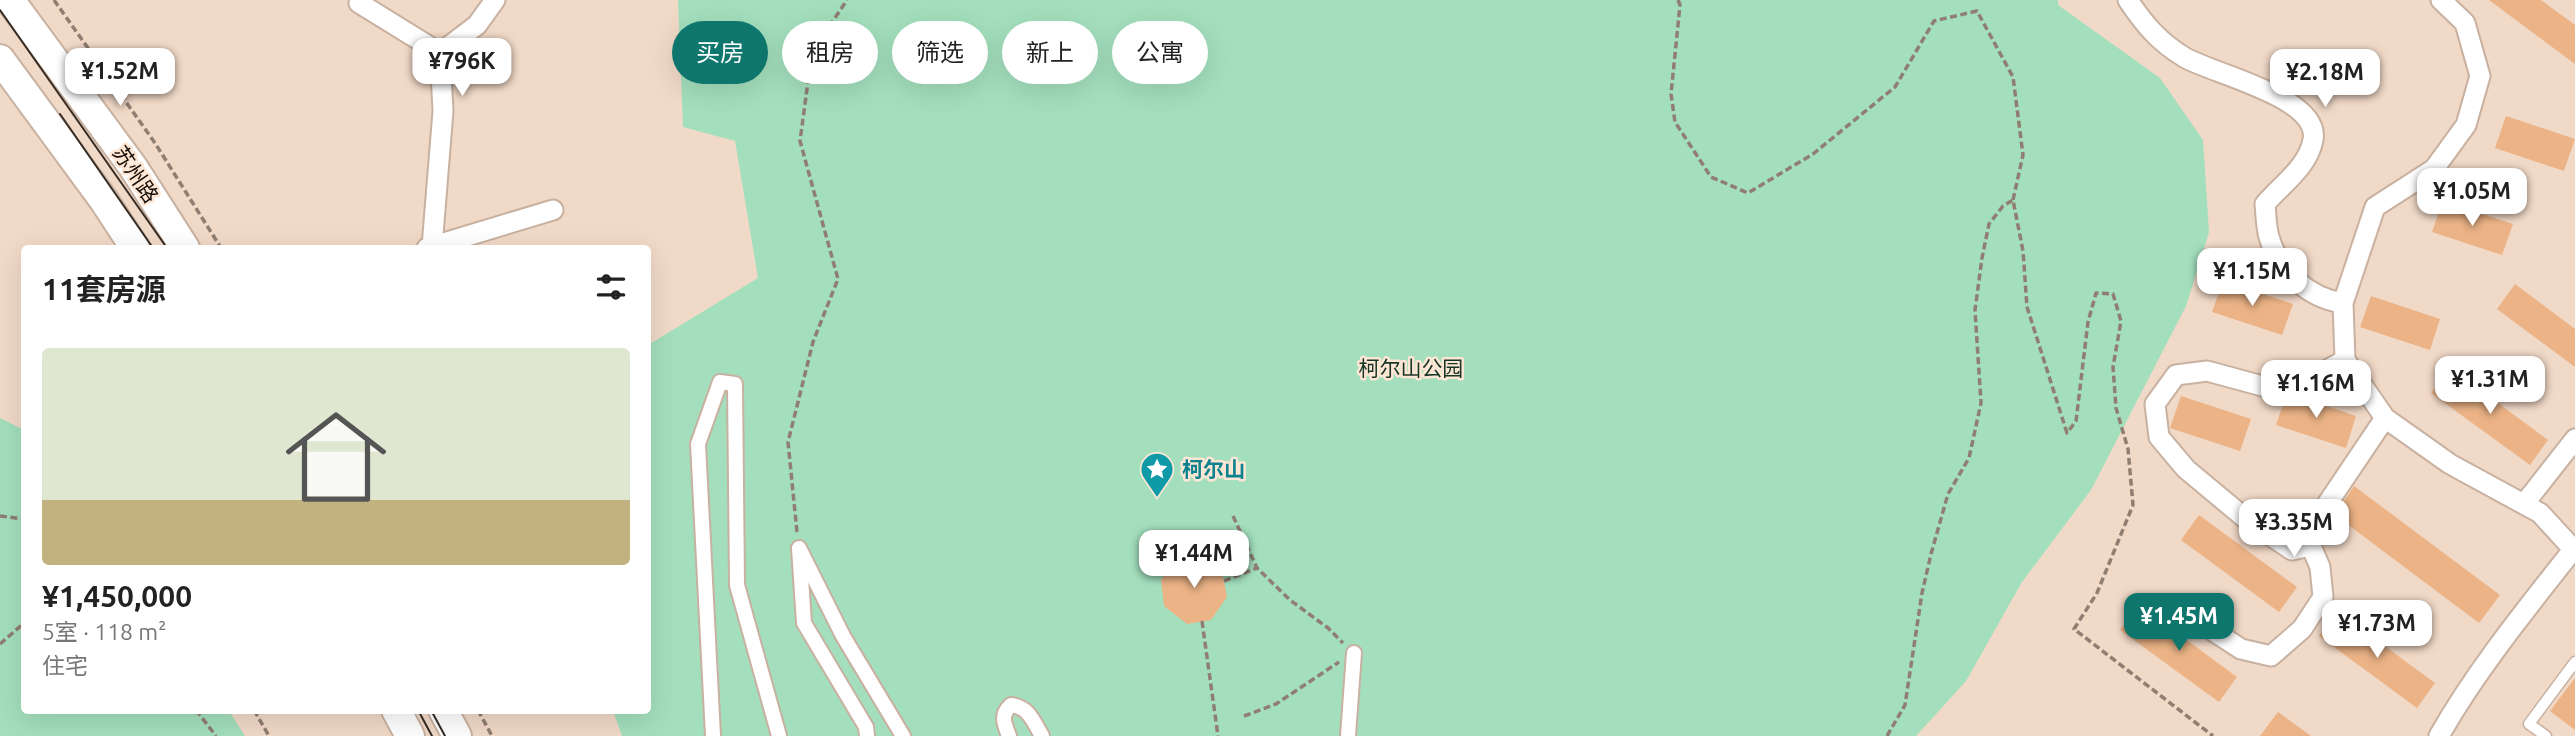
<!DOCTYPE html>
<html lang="zh">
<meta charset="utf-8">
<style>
body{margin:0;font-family:Ubuntu,"Noto Sans SC",sans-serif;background:#f2f2f2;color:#222;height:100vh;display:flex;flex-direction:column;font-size:26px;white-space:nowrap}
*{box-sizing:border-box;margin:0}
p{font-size:23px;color:#767676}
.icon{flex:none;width:38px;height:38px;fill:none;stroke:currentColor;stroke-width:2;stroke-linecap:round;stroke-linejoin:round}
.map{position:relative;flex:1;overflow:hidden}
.details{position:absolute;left:21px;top:245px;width:630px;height:469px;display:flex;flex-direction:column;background:#fff;border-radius:7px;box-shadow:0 7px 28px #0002}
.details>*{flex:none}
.hud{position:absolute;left:672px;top:21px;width:665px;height:63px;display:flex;gap:14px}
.price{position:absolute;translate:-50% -60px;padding:0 16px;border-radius:14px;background:#fff;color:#222;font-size:23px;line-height:46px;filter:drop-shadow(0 2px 4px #0008)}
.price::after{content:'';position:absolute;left:50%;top:42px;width:21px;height:16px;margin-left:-10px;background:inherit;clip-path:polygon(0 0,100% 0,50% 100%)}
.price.on{background:#0f766e;color:#fff}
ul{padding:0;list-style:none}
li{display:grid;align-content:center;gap:14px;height:371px;padding:0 21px}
li span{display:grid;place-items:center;height:217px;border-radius:7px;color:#555}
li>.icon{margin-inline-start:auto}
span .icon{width:126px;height:126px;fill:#fffc;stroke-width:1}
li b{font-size:30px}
h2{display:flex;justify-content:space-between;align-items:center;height:84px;padding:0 21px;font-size:30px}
.chip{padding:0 24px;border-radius:32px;background:#fff;box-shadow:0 7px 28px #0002;font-size:24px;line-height:63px}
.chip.on{background:#0f766e;color:#fff}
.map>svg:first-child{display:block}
</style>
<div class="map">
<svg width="2575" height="736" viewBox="0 0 2575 736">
<rect width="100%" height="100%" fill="#f1d9c7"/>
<!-- green -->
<path fill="#a3dfbd" d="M 678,0 L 2058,0 L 2058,5 L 2160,78 L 2203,140 L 2209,232 L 2186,306 L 2091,490 L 2022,582 L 1966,681 L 1916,736 L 622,736 L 613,711 L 648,710 L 648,345 L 758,278 L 735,141 L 683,127 Z
M 0,418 L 24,430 L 24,710 L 229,711 L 245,736 L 0,736 Z"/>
<!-- building -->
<path fill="#ebb386" d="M 2489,0 L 2541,0 L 2575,25 L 2575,64 Z
M 2506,116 L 2575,139 L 2564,171 L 2495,148 Z
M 2443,201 L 2513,224 L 2502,255 L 2432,232 Z
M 2223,281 L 2293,304 L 2282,335 L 2212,312 Z
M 2515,284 L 2575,329 L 2575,367 L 2497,309 Z
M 2371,296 L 2440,319 L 2430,350 L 2360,327 Z
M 2450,368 L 2548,440 L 2530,465 L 2431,393 Z
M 2291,394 L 2356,416 L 2346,448 L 2276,425 L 2286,395 Z
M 2181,396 L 2251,419 L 2240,451 L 2170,428 Z
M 2354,486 L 2500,595 L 2479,623 L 2335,515 Z
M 2199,515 L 2297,587 L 2279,612 L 2181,540 Z
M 1199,556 L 1222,571 L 1227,597 L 1211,620 L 1187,624 L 1164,606 L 1161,580 L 1175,561 Z
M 2139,605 L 2237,677 L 2219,702 L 2120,630 Z
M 2337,611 L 2435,683 L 2417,708 L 2319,636 Z
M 2575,678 L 2575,730 L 2550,711 Z
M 2278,712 L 2311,736 L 2260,736 Z"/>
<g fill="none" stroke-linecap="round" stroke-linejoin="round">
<defs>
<path id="service" d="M 2546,736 L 2529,724 L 2575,662"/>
<path id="pedestrian" d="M 713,736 L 698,444 L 720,382 L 735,384 L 737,585 L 779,736
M 867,736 L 866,727 L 804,623 L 799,548 L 843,636 L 903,736
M 1009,736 C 1004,723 1000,715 1011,705 C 1029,707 1033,721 1042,736
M 1348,736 L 1354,653"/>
<path id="minor" d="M 360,0 L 359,3 L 440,53 L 443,111 L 432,247
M 2128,0 C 2144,24 2159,42 2184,57 C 2212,74 2321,97 2313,140 C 2308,167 2282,184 2265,204 C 2266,214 2266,227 2269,237 C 2279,271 2308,298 2343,303
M 2441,0 L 2465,23 L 2480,76 L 2466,125 L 2434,169 L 2375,207 L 2343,303 L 2345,360 L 2385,418 L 2450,464 L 2540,513 L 2573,549
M 440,53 L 477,25 L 495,0
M 427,248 L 553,210
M 2524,504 L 2575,439
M 2311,546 L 2292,550 L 2246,519 L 2186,469 L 2159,437 L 2155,404 L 2176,375 L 2207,371 L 2266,387 L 2316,376 L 2345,360
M 2181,610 L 2241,649 L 2271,656 L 2302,629 L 2323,597 L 2320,567 L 2311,546 L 2317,519 L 2385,418
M 2439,736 C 2477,669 2528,607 2575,547"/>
<path id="secondary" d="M 10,0 L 133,167 L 185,248
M 0,59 L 105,202 L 135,248
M 396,710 L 410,736
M 443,710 L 457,736"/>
</defs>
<!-- service casing -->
<use href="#service" stroke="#c8b1a0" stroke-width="13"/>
<!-- pedestrian casing -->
<use href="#pedestrian" stroke="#c8b1a0" stroke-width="18"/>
<!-- minor casing -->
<use href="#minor" stroke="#c8b1a0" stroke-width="23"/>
<!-- secondary casing -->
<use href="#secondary" stroke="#c8b1a0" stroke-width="32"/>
<!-- path -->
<path stroke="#8f7e71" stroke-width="3.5" stroke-dasharray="7 3.5" stroke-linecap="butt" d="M 54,0 L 155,143 L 221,248
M 1678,0 L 1680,5 L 1671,94 L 1675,122 L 1711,177 L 1748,193 L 1813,154 L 1895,87 L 1934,21 L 1977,11 L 2013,77 L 2023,155 L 2013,200
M 0,516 L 24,519
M 1233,516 L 1257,568 L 1290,600 L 1328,628 L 1343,643
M 797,532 L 788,442 L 813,342 L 838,279 L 800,141 L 812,52 L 847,0
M 1224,581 L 1257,568
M 1202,621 L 1218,736
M 0,644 L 24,623
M 196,710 L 216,736
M 254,710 L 269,736
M 478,710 L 492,736
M 1244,716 L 1276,704 L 1339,662
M 1887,736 L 1905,705 L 1922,593 L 1931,554 L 1948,494 L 1969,458 L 1981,403 L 1975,310 L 1982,258 L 1989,224 L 2003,206 L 2013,200 L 2023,251 L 2027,307 L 2067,433 L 2076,421 L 2088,322 L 2096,293 L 2113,294 L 2121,321 L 2113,367 L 2116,408 L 2128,449 L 2133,505 L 2097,593 L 2074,629 L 2213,736"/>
<!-- service -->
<use href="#service" stroke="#fff" stroke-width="10"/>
<!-- pedestrian -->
<use href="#pedestrian" stroke="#fff" stroke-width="14"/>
<!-- minor -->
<use href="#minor" stroke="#fff" stroke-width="19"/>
<!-- secondary -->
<use href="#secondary" stroke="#fff" stroke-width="28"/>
<!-- tram -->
<path stroke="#362c24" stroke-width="2" d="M 0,10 L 167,248
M 60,114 L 153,248
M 418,710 L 432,736
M 431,710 L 445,736"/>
</g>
<!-- icons -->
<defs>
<symbol id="sight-pin" viewBox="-11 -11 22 30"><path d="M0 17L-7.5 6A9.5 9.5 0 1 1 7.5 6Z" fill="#0f9aa8" stroke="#fee6d4"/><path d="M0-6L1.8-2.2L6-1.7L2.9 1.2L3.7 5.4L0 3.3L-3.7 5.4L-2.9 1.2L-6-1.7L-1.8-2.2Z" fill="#fff"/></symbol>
</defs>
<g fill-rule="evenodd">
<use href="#sight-pin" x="1138" y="450" width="38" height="52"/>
</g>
<g text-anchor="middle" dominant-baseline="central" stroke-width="5" stroke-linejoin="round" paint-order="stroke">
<!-- street labels -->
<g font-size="21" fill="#150d07" stroke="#fee6d4">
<text transform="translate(136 174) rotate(56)">苏州路</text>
</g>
<!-- park labels -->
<g font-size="21" fill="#163526" stroke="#fee6d4">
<text x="1411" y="368">柯尔山公园</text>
</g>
<!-- culture labels -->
<g font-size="21" font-weight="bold" fill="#0d838f" stroke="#fee6d4" text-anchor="start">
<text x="1182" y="469">柯尔山</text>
</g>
</g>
</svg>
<b class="price" style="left:462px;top:98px">¥796K</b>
<b class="price" style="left:120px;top:108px">¥1.52M</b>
<b class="price" style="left:2325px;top:109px">¥2.18M</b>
<b class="price" style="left:2472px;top:228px">¥1.05M</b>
<b class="price" style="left:2252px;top:308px">¥1.15M</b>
<b class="price" style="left:2490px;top:416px">¥1.31M</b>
<b class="price" style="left:2316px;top:420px">¥1.16M</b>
<b class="price" style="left:2294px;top:559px">¥3.35M</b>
<b class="price" style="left:1194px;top:590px">¥1.44M</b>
<b class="price on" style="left:2179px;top:653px">¥1.45M</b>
<b class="price" style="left:2377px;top:660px">¥1.73M</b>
<div class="hud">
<a class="chip on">买房</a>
<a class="chip">租房</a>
<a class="chip">筛选</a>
<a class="chip">新上</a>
<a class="chip">公寓</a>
</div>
<section class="details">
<h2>11套房源<svg class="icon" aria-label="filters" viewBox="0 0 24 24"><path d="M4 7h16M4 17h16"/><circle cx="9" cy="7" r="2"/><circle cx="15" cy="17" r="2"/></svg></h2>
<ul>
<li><span style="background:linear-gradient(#dfe7d0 70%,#c2b280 0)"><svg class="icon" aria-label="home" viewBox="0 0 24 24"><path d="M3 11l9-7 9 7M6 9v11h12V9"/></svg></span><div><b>¥1,450,000</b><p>5室 · 118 m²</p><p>住宅</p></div></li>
</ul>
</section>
</div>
